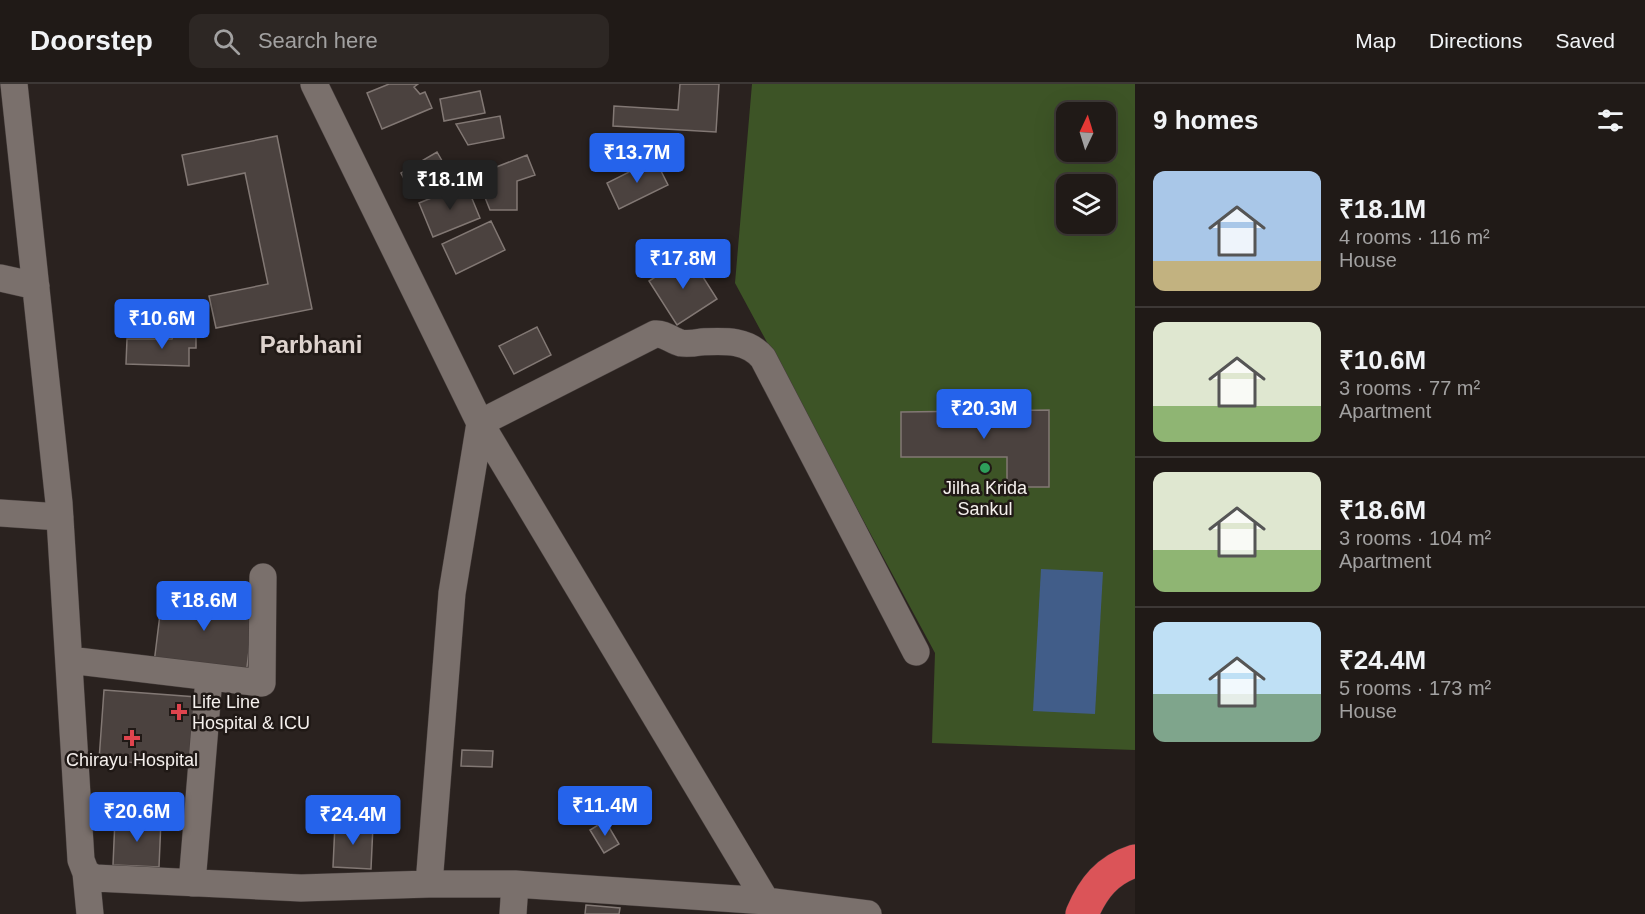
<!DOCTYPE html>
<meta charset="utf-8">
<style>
body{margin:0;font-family:Arial,sans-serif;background:#2d2724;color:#f1f3f6;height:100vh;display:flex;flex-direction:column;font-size:22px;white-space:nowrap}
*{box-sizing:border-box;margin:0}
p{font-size:20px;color:#a2a1a1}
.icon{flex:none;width:33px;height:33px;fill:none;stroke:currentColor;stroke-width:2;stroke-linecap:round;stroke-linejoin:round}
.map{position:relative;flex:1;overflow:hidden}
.side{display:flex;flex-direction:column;background:#201a17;width:510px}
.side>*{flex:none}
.needle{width:39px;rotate:4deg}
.buttons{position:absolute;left:1056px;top:18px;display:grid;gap:12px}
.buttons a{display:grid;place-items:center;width:60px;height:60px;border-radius:12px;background:#201a17;box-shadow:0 6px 24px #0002,0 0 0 2px #3d3836;font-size:30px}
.price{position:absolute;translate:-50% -51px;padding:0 14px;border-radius:6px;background:#2563eb;color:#fff;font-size:20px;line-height:39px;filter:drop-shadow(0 2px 3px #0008)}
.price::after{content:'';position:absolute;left:50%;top:36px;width:18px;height:14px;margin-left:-9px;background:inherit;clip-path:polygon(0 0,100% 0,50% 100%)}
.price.current{background:#222;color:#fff}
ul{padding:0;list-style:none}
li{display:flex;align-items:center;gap:18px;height:150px;padding:0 18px}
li+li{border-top:2px solid #3d3836}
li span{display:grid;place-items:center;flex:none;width:168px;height:120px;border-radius:12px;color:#555}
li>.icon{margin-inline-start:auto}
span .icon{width:72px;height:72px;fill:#fffc;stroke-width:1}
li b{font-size:26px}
h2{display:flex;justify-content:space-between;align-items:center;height:72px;padding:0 18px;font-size:26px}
header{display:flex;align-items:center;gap:36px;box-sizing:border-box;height:84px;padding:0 30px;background:#201a17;border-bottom:2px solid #3d3836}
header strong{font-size:28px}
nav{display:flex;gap:33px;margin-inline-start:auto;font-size:21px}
.search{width:420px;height:54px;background:#2d2724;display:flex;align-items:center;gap:15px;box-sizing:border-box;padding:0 21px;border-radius:12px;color:#a2a1a1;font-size:22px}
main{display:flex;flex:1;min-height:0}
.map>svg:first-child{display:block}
</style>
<header>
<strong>Doorstep</strong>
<div class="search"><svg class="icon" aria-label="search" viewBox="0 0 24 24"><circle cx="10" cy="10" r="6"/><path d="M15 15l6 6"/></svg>Search here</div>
<nav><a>Map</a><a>Directions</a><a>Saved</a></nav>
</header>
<main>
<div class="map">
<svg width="1135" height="830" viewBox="0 0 1135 830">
<rect width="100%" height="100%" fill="#2a221f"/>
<!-- green -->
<path fill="#3d5426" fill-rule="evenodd" d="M 752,0 L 1135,0 L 1135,666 L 932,659 L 935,569 L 735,199 ZM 1066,28 L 1106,28 L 1106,68 L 1066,68 ZM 1066,100 L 1106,100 L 1106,140 L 1066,140 Z"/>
<!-- water -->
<path fill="#415d89" d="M 1041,485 L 1103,488 L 1095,630 L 1033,627 Z"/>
<!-- building -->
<path fill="#4b423f" stroke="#827874" stroke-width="1.5" d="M 389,0 L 418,0 L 414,3 L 420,10 L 425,8 L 432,24 L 382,45 L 367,9 Z
M 680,0 L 719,0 L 716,48 L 613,42 L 614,22 L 678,26 Z
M 480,7 L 485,29 L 444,37 L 440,15 Z
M 500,32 L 504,54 L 468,61 L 456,40 Z
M 277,52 L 312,225 L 216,244 L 209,212 L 268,200 L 245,89 L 188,101 L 182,71 Z
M 437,68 L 449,89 L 412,110 L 401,89 Z
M 527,71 L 535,91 L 517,97 L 517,126 L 490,126 L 476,91 Z
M 655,75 L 668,101 L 619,125 L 607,99 Z
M 466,100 L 480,134 L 433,153 L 419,119 Z
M 491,137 L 505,166 L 456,190 L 442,160 Z
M 689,171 L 717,215 L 677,241 L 649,197 Z
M 537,243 L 551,271 L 514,290 L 499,262 Z
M 175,247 L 196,247 L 196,264 L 189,264 L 189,282 L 126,280 L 127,255 L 172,255 Z
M 1049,326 L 1049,403 L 1007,403 L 1007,373 L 901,373 L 901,328 Z
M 163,506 L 255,518 L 246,591 L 154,579 Z
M 104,606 L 197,613 L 192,683 L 99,676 Z
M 462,666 L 493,667 L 492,683 L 461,682 Z
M 115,735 L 161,736 L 159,783 L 113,781 Z
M 603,738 L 606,738 L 619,760 L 604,769 L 590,746 Z
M 335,740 L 373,741 L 371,785 L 333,783 Z
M 586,821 L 620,824 L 619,830 L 585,830 Z"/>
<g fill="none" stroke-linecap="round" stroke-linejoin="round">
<defs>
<path id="minor" d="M 14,0 L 59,419 L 81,776 L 86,789 L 90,830
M 314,0 L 480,339 L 766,817 L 771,830
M 0,194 L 36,202
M 0,429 L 60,433
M 69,576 L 262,599 L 263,493
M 86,789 L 95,794 L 301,804 L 429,800 L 515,800 L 766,817 L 868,830
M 192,799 L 209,594
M 429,800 L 452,509 L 480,339 L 655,250 C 665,249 672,257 681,259 C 688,260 695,259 701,258 C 724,257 747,255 763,274 L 916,568
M 513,830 L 515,800"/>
<path id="highway" d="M 1082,830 C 1093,804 1107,786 1135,777"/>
</defs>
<!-- minor casing -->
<use href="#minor" stroke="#453d3b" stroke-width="28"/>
<!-- highway casing -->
<use href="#highway" stroke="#453d3b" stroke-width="34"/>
<!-- minor -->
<use href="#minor" stroke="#7a706c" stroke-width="27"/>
<!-- highway -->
<use href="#highway" stroke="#db5458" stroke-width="33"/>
</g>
<!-- markers -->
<circle fill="#2e9e5b" stroke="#201916" stroke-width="2" cx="985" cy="384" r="6"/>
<g fill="#e0444e" stroke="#201916" stroke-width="2">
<path d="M176 619h6v6h6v6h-6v6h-6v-6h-6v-6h6z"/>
<path d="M129 645h6v6h6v6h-6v6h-6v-6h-6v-6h6z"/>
</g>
<g text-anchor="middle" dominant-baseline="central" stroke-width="5" stroke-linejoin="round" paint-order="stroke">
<!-- poi labels -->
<g font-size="18" fill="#f5f0ed" stroke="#201916">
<text x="985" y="404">Jilha Krida<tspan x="985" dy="21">Sankul</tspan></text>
<text x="192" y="618" text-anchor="start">Life Line<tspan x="192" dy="21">Hospital &amp; ICU</tspan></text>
<text x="132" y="676">Chirayu Hospital</text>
</g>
<!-- district labels -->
<g font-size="24" font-weight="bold" fill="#ded3ce" stroke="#201916">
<text x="311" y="260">Parbhani</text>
</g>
</g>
</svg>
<div class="buttons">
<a><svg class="needle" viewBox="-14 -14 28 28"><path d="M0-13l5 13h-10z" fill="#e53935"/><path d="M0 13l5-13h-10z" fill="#a2a1a1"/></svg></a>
<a><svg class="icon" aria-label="layers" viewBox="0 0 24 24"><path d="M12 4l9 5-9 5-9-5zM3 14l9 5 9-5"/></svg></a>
</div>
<b class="price" style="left:637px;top:100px">₹13.7M</b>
<b class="price current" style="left:450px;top:127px">₹18.1M</b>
<b class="price" style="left:683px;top:206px">₹17.8M</b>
<b class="price" style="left:162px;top:266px">₹10.6M</b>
<b class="price" style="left:984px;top:356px">₹20.3M</b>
<b class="price" style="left:204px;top:548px">₹18.6M</b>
<b class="price" style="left:605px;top:753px">₹11.4M</b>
<b class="price" style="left:137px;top:759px">₹20.6M</b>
<b class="price" style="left:353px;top:762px">₹24.4M</b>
</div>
<section class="side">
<h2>9 homes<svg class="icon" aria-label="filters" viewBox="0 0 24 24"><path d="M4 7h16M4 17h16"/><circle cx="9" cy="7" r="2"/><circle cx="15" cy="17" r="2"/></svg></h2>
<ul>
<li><span style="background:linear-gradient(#a9c7e8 75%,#c2b280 0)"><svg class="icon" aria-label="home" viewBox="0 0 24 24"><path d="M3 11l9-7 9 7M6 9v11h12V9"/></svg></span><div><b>₹18.1M</b><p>4 rooms · 116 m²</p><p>House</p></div></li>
<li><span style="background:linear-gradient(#dfe7d0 70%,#8fb573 0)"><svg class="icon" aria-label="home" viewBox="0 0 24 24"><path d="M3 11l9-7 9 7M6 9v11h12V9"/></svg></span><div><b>₹10.6M</b><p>3 rooms · 77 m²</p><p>Apartment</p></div></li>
<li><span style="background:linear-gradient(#dfe7d0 65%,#8fb573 0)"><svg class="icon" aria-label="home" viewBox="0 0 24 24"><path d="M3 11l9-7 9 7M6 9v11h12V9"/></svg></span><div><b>₹18.6M</b><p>3 rooms · 104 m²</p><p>Apartment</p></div></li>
<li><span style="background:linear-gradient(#bfe0f5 60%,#7fa58c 0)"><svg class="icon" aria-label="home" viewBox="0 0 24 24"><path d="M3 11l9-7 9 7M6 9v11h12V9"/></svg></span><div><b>₹24.4M</b><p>5 rooms · 173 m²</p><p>House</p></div></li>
</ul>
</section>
</main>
